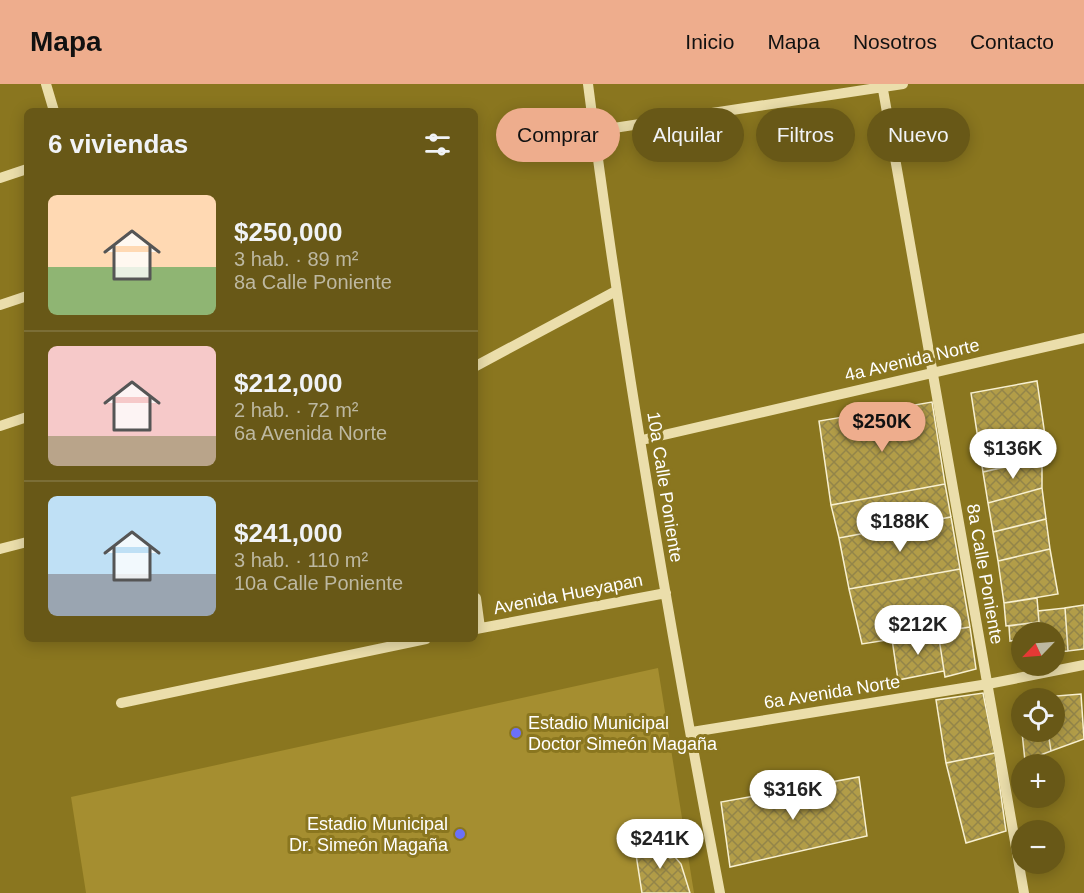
<!DOCTYPE html>
<html lang="es">
<meta charset="utf-8">
<style>
body{margin:0;font-family:Helvetica,sans-serif;background:#6d5e20;color:#f1f3f6;height:100vh;display:flex;flex-direction:column;font-size:22px;white-space:nowrap}
*{box-sizing:border-box;margin:0}
p{font-size:20px;color:#bdb8a1}
.icon{flex:none;width:33px;height:33px;fill:none;stroke:currentColor;stroke-width:2;stroke-linecap:round;stroke-linejoin:round}
.map{position:relative;flex:1;overflow:hidden}
.sheet{position:absolute;left:24px;top:24px;width:454px;height:534px;display:flex;flex-direction:column;background:#685817;border-radius:9px;box-shadow:0 3px 15px #0003}
.sheet>*{flex:none}
.hud{position:absolute;left:496px;top:24px;width:496px;height:54px;display:flex;gap:12px}
.needle{width:39px;rotate:245deg}
.fabs{position:absolute;left:1011px;top:538px;display:grid;gap:12px}
.fabs a{display:grid;place-items:center;width:54px;height:54px;border-radius:50%;background:#685817;box-shadow:0 3px 15px #0003;font-size:30px}
.price{position:absolute;translate:-50% -51px;padding:0 14px;border-radius:21px;background:#fff;color:#222;font-size:20px;line-height:39px;filter:drop-shadow(0 2px 3px #0008)}
.price::after{content:'';position:absolute;left:50%;top:36px;width:18px;height:14px;margin-left:-9px;background:inherit;clip-path:polygon(0 0,100% 0,50% 100%)}
.price.active{background:#eead8d;color:#111}
ul{padding:0;list-style:none}
li{display:flex;align-items:center;gap:18px;height:150px;padding:0 24px}
li+li{border-top:2px solid #7b6e36}
li span{display:grid;place-items:center;flex:none;width:168px;height:120px;border-radius:9px;color:#555}
li>.icon{margin-inline-start:auto}
span .icon{width:72px;height:72px;fill:#fffc;stroke-width:1}
li b{font-size:26px}
h2{display:flex;justify-content:space-between;align-items:center;height:72px;padding:0 24px;font-size:26px}
.pill{padding:0 21px;border-radius:27px;background:#685817;box-shadow:0 3px 15px #0003;font-size:21px;line-height:54px}
.pill.active{background:#eead8d;color:#111}
header{display:flex;align-items:center;gap:36px;box-sizing:border-box;height:84px;padding:0 30px;background:#eead8d;color:#111}
header strong{font-size:28px}
nav{display:flex;gap:33px;margin-inline-start:auto;font-size:21px}
.map>svg:first-child{display:block}
</style>
<header>
<strong>Mapa</strong>
<nav><a>Inicio</a><a>Mapa</a><a>Nosotros</a><a>Contacto</a></nav>
</header>
<div class="map">
<svg width="1084" height="809" viewBox="0 0 1084 809">
<defs>
<pattern id="building-cross-hatch" width="8" height="8" patternUnits="userSpaceOnUse" patternTransform="scale(1.5)"><rect width="8" height="8" fill="#b29d48"/><path d="M0 0l8 8M0 8l8-8" fill="none" stroke="#938549"/></pattern>
</defs>
<rect width="100%" height="100%" fill="#8a761f"/>
<!-- park -->
<path fill="#a58e30" d="M 658,584 L 694,809 L 86,809 L 71,713 Z"/>
<!-- building -->
<path fill="url(#building-cross-hatch)" stroke="#f8f0d0" stroke-width="1.5" d="M 1037,297 L 1048,372 L 983,388 L 971,309 Z
M 932,318 L 945,400 L 831,421 L 819,337 Z
M 1042,375 L 1042,404 L 988,419 L 983,388 Z
M 945,400 L 951,433 L 839,454 L 831,421 Z
M 1042,404 L 1046,435 L 993,448 L 988,419 Z
M 951,433 L 960,485 L 849,505 L 839,454 Z
M 1046,435 L 1050,465 L 998,477 L 993,448 Z
M 1050,465 L 1058,510 L 1004,519 L 998,477 Z
M 960,485 L 970,543 L 862,560 L 849,505 Z
M 1037,514 L 1039,538 L 1006,542 L 1004,519 Z
M 1084,521 L 1084,565 L 1068,567 L 1065,524 Z
M 1065,524 L 1068,567 L 1054,568 L 1054,549 L 1040,549 L 1038,527 Z
M 1039,538 L 1040,549 L 1022,549 L 1022,555 L 1010,557 L 1009,542 Z
M 970,543 L 976,585 L 945,593 L 938,548 Z
M 938,548 L 944,587 L 898,596 L 892,555 Z
M 983,609 L 995,669 L 946,679 L 936,616 Z
M 1081,610 L 1084,655 L 1051,667 L 1048,648 L 1054,648 L 1054,615 L 1044,613 Z
M 1044,613 L 1045,615 L 1022,615 L 1022,645 L 1019,615 Z
M 1022,648 L 1048,648 L 1051,667 L 1025,677 Z
M 995,669 L 1006,747 L 966,759 L 946,679 Z
M 859,693 L 867,752 L 730,783 L 721,718 Z
M 669,757 L 670,774 L 675,773 L 681,780 L 690,809 L 642,809 L 635,764 Z"/>
<g fill="none" stroke-linecap="round" stroke-linejoin="round">
<!-- minor -->
<path stroke="#ebdeab" stroke-width="10" d="M 46,0 L 54,27
M 588,0 C 623,271 669,541 720,809
M 882,0 L 1024,809
M 594,47 L 903,0
M 0,94 L 27,85
M 0,221 L 27,212
M 476,282 L 616,207
M 0,342 L 27,333
M 642,356 L 1084,254
M 0,465 L 27,458
M 476,514 L 480,544
M 476,545 L 666,509
M 121,619 L 426,555
M 692,648 L 988,600 L 1084,581"/>
</g>
<!-- markers -->
<g fill="#6b70f9" stroke="#8a761f" stroke-width="2">
<circle cx="516" cy="649" r="6"/>
<circle cx="460" cy="750" r="6"/>
</g>
<g text-anchor="middle" dominant-baseline="central" stroke-width="6" stroke-linejoin="round" paint-order="stroke">
<!-- street labels -->
<g font-size="18" fill="#fff" stroke="#8a761f">
<text transform="translate(912 276) rotate(-13)">4a Avenida Norte</text>
<text transform="translate(665 403) rotate(81)">10a Calle Poniente</text>
<text transform="translate(985 490) rotate(80)">8a Calle Poniente</text>
<text transform="translate(568 510) rotate(-11)">Avenida Hueyapan</text>
<text transform="translate(832 608) rotate(-9)">6a Avenida Norte</text>
</g>
<!-- poi labels -->
<g font-size="18" fill="#fff" stroke="#8a761f" text-anchor="start">
<text x="528" y="639">Estadio Municipal<tspan x="528" dy="21">Doctor Simeón Magaña</tspan></text>
<text x="448" y="740" text-anchor="end">Estadio Municipal<tspan x="448" dy="21">Dr. Simeón Magaña</tspan></text>
</g>
</g>
</svg>
<div class="fabs">
<a><svg class="needle" viewBox="-14 -14 28 28"><path d="M0-13l5 13h-10z" fill="#e53935"/><path d="M0 13l5-13h-10z" fill="#bdb8a1"/></svg></a>
<a><svg class="icon" aria-label="locate" viewBox="0 0 24 24"><circle cx="12" cy="12" r="6"/><path d="M12 2v4M12 18v4M2 12h4M18 12h4"/></svg></a>
<a>+</a>
<a>−</a>
</div>
<b class="price active" style="left:882px;top:369px">$250K</b>
<b class="price" style="left:1013px;top:396px">$136K</b>
<b class="price" style="left:900px;top:469px">$188K</b>
<b class="price" style="left:918px;top:572px">$212K</b>
<b class="price" style="left:793px;top:737px">$316K</b>
<b class="price" style="left:660px;top:786px">$241K</b>
<div class="hud">
<a class="pill active">Comprar</a>
<a class="pill">Alquilar</a>
<a class="pill">Filtros</a>
<a class="pill">Nuevo</a>
</div>
<section class="sheet">
<h2>6 viviendas<svg class="icon" aria-label="filters" viewBox="0 0 24 24"><path d="M4 7h16M4 17h16"/><circle cx="9" cy="7" r="2"/><circle cx="15" cy="17" r="2"/></svg></h2>
<ul>
<li><span style="background:linear-gradient(#ffd9b3 60%,#8fb573 0)"><svg class="icon" aria-label="home" viewBox="0 0 24 24"><path d="M3 11l9-7 9 7M6 9v11h12V9"/></svg></span><div><b>$250,000</b><p>3 hab. · 89 m²</p><p>8a Calle Poniente</p></div></li>
<li><span style="background:linear-gradient(#f6c9c9 75%,#b9a48a 0)"><svg class="icon" aria-label="home" viewBox="0 0 24 24"><path d="M3 11l9-7 9 7M6 9v11h12V9"/></svg></span><div><b>$212,000</b><p>2 hab. · 72 m²</p><p>6a Avenida Norte</p></div></li>
<li><span style="background:linear-gradient(#bfe0f5 65%,#9aa5b1 0)"><svg class="icon" aria-label="home" viewBox="0 0 24 24"><path d="M3 11l9-7 9 7M6 9v11h12V9"/></svg></span><div><b>$241,000</b><p>3 hab. · 110 m²</p><p>10a Calle Poniente</p></div></li>
</ul>
</section>
</div>
